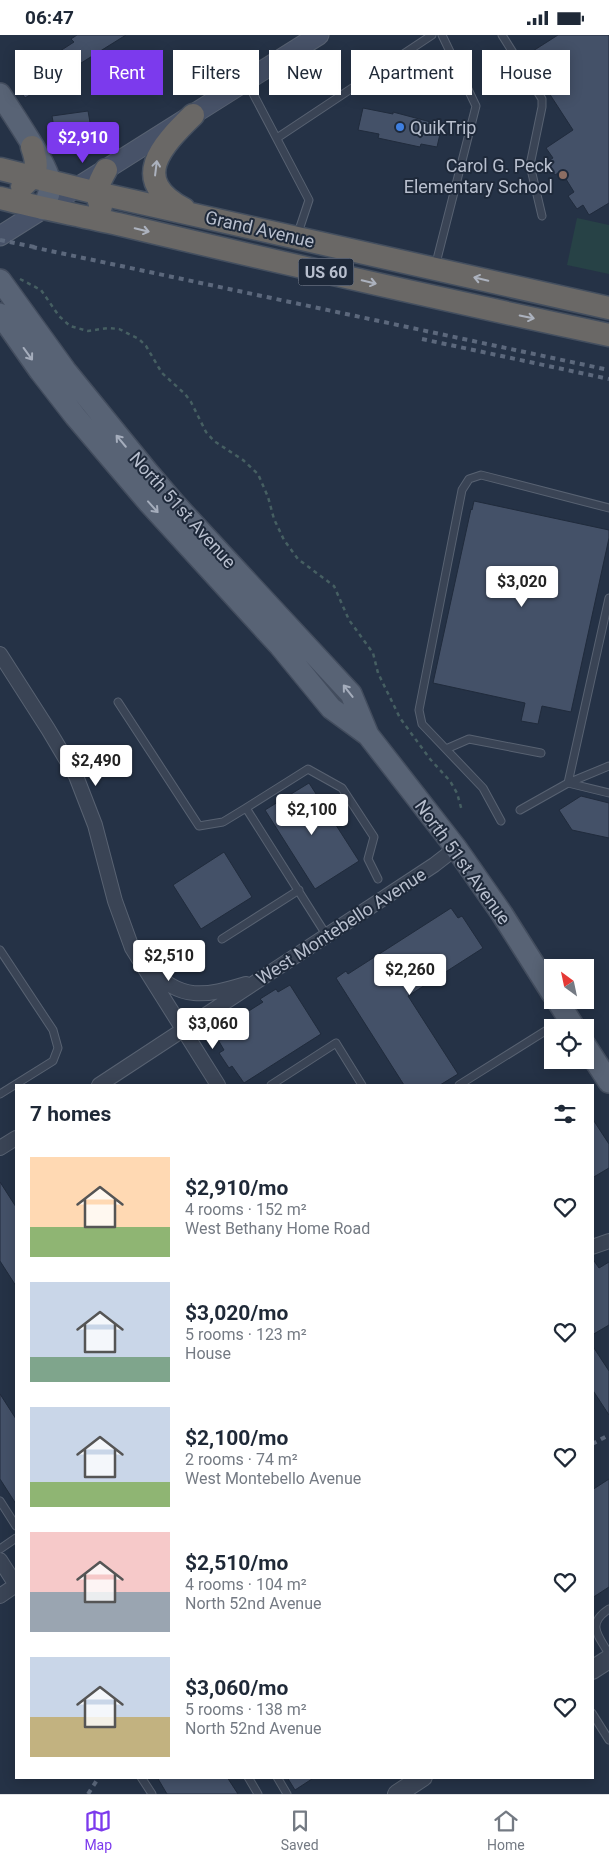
<!DOCTYPE html>
<meta charset="utf-8">
<style>
body{margin:0;font-family:Roboto,sans-serif;background:#f2f2f3;color:#1f2937;height:100vh;display:flex;flex-direction:column;font-size:19px;white-space:nowrap}
*{box-sizing:border-box;margin:0}
p{font-size:16px;color:#747a83}
.icon{flex:none;width:28px;height:28px;fill:none;stroke:currentColor;stroke-width:2;stroke-linecap:round;stroke-linejoin:round}
.map{position:relative;flex:1;overflow:hidden}
.drawer{position:absolute;left:15px;top:1049px;width:579px;height:695px;display:flex;flex-direction:column;background:#fff;border-radius:0px;box-shadow:0 2px 12px #0003}
.drawer>*{flex:none}
.guide{position:absolute;left:15px;top:15px;width:580px;height:45px;display:flex;gap:10px}
.needle{width:32px;rotate:327deg}
.buttons{position:absolute;left:544px;top:924px;display:grid;gap:10px}
.buttons a{display:grid;place-items:center;width:50px;height:50px;border-radius:0px;background:#fff;box-shadow:0 2px 12px #0003;font-size:25px}
.price{position:absolute;translate:-50% -42px;padding:0 11px;border-radius:5px;background:#fff;color:#222;font-size:16px;line-height:32px;filter:drop-shadow(0 1px 2px #0008)}
.price::after{content:'';position:absolute;left:50%;top:30px;width:15px;height:11px;margin-left:-8px;background:inherit;clip-path:polygon(0 0,100% 0,50% 100%)}
.price.selected{background:#7c3aed;color:#fff}
ul{padding:0;list-style:none}
li{display:flex;align-items:center;gap:15px;height:125px;padding:0 15px}
li span{display:grid;place-items:center;flex:none;width:140px;height:100px;border-radius:0px;color:#555}
li>.icon{margin-inline-start:auto}
span .icon{width:60px;height:60px;fill:#fffc;stroke-width:1}
li b{font-size:21px}
h2{display:flex;justify-content:space-between;align-items:center;height:60px;padding:0 15px;font-size:21px}
.chip{padding:0 18px;border-radius:0px;background:#fff;box-shadow:0 2px 12px #0003;font-size:18px;line-height:45px}
.chip.selected{background:#7c3aed;color:#fff}
.status{display:flex;justify-content:space-between;align-items:center;height:35px;padding:0 25px;background:#fff;direction:ltr}
.status svg{height:14px;fill:currentColor}
.tabs{display:flex;justify-content:space-around;align-items:center;height:70px;border-top:1px solid #e0e1e3;background:#fff;font-size:14px;color:#747a83}
.tabs a{display:grid;justify-items:center;gap:2px}
.tabs .selected{color:#7c3aed}
.map>svg:first-child{display:block}
</style>
<div class="status"><b>06:47</b><svg viewBox="0 0 49 12"><path d="M0 12V9h3v3zM5 12V6h3v6zM10 12V3h3v9zM15 12V0h3v12zM26 1h20v11H26zM47 4h2v5h-2z"/></svg></div>
<div class="map">
<svg width="609" height="1759" viewBox="0 0 609 1759">
<rect width="100%" height="100%" fill="#253246"/>
<!-- green -->
<path fill="#274246" d="M 577,183 L 609,190 L 609,239 L 567,230 Z"/>
<!-- building -->
<path fill="#445168" stroke="#202b3c" d="M 77,0 L 126,0 L 25,63 L 18,52 L 22,50 L 18,43 L 74,7 L 71,4 Z
M 558,0 L 609,0 L 609,168 L 589,180 L 583,170 L 577,174 L 568,161 L 574,157 L 561,136 L 555,140 L 547,127 L 553,123 L 546,113 L 573,95 L 525,21 Z
M 363,73 L 393,79 L 393,77 L 442,90 L 437,112 L 421,109 L 420,112 L 378,103 L 379,99 L 358,95 Z
M 88,76 L 91,93 L 55,98 L 52,81 Z
M 474,466 L 609,495 L 609,503 L 571,677 L 542,671 L 538,689 L 521,686 L 525,668 L 433,648 L 471,474 L 472,475 Z
M 309,748 L 359,826 L 315,854 L 265,775 Z
M 581,761 L 609,768 L 609,803 L 572,795 L 559,775 Z
M 224,817 L 252,862 L 201,894 L 173,850 Z
M 451,873 L 458,883 L 462,881 L 483,913 L 408,961 L 458,1039 L 440,1050 L 404,1050 L 336,943 L 346,936 L 348,939 Z
M 290,950 L 321,999 L 244,1048 L 232,1031 L 229,1033 L 219,1018 L 224,1015 L 214,998 L 263,967 L 260,964 L 276,954 L 278,957 Z
M 592,1083 L 609,1109 L 609,1133 L 592,1143 Z
M 0,1147 L 16,1172 L 16,1251 L 0,1226 Z
M 592,1223 L 599,1233 L 609,1227 L 609,1290 L 592,1300 Z
M 592,1310 L 609,1336 L 609,1380 L 592,1354 Z
M 0,1359 L 16,1384 L 16,1469 L 0,1444 Z
M 609,1444 L 609,1552 L 592,1563 L 592,1455 Z
M 157,1742 L 227,1742 L 238,1759 L 167,1759 Z
M 287,1742 L 315,1742 L 295,1755 Z"/>
<g fill="none" stroke-linecap="round" stroke-linejoin="round">
<defs>
<path id="service" d="M 502,0 L 542,64 L 542,72 L 530,130 L 542,181
M 247,47 L 309,165 L 297,201
M 277,103 L 432,0
M 435,232 L 476,71 L 442,0
M 118,667 L 199,791 L 223,787 L 246,773 L 327,901
M 446,714 L 469,704 L 541,718
M 568,748 L 609,563
M 568,748 L 609,758
M 246,773 L 308,734 L 342,753 L 374,802 L 368,824 L 378,844
M 520,775 L 568,748 L 609,731
M 501,786 L 483,753 L 422,689 L 419,675 L 462,455 L 469,444 L 481,440 L 609,473
M 222,904 L 299,855
M 0,915 L 53,995 L 58,1013 L 53,1026 L 0,1059
M 271,1050 L 336,1008 L 362,1050
M 459,1050 L 566,983
M 0,1466 L 16,1491
M 0,1514 L 16,1503
M 609,1574 C 586,1589 598,1600 609,1619
M 592,1678 L 609,1705
M 141,1742 L 152,1759
M 248,1742 L 258,1759
M 277,1742 L 287,1759"/>
<path id="minor" d="M 0,619 L 48,694 L 76,741 L 95,790 L 115,866 L 132,913 L 218,1050
M 149,932 C 180,967 206,961 246,949
M 99,1050 L 434,830 L 456,813
M 0,1113 L 16,1103
M 592,1212 L 609,1206
M 0,1525 L 16,1550
M 0,1561 L 16,1550"/>
<path id="tertiary" d="M 592,1635 L 609,1624
M 397,1759 L 423,1742"/>
<path id="secondary" d="M 0,201 L 319,0"/>
<path id="primary" d="M 0,59 C 10,75 50,133 50,148 C 51,157 46,166 43,174
M 0,245 L 65,335 L 147,436 L 175,469 L 351,659 L 368,700
M 0,279 L 40,336 L 75,381 L 149,468 L 280,611 L 331,673 L 368,700 L 456,813 L 502,879 L 552,958
M 557,965 L 574,992
M 585,1010 L 609,1047"/>
<path id="trunk" d="M 0,134 L 97,158 L 609,273
M 22,152 C 37,138 39,132 32,112
M 0,163 C 39,173 79,180 118,189 C 281,228 445,265 609,300
M 101,171 C 94,158 99,147 106,135
M 184,174 C 129,145 161,111 193,80"/>
</defs>
<!-- service casing -->
<use href="#service" stroke="#586272" stroke-width="9"/>
<!-- minor casing -->
<use href="#minor" stroke="#586272" stroke-width="16"/>
<!-- tertiary casing -->
<use href="#tertiary" stroke="#586272" stroke-width="20"/>
<!-- secondary casing -->
<use href="#secondary" stroke="#586272" stroke-width="21"/>
<!-- primary casing -->
<use href="#primary" stroke="#434d5e" stroke-width="24"/>
<!-- trunk casing -->
<use href="#trunk" stroke="#444f5f" stroke-width="25"/>
<!-- path -->
<path stroke="#465f62" stroke-width="2.5" stroke-dasharray="4 4" stroke-linecap="butt" d="M 20,244 L 41,255 L 59,281 L 70,291 L 88,296 L 108,293 L 119,294 L 139,304 L 146,311 L 162,338 L 185,359 L 191,367 L 206,397 L 214,406 L 243,425 L 258,439 L 268,462 L 274,484 L 284,505 L 298,524 L 334,551 L 349,585 L 373,618 L 378,638 L 400,683 L 430,724 L 450,746 L 457,758 L 462,776"/>
<!-- service -->
<use href="#service" stroke="#3a4455" stroke-width="7"/>
<!-- minor -->
<use href="#minor" stroke="#3a4455" stroke-width="14"/>
<!-- tertiary -->
<use href="#tertiary" stroke="#3a4455" stroke-width="18"/>
<!-- secondary -->
<use href="#secondary" stroke="#475268" stroke-width="19"/>
<!-- primary -->
<use href="#primary" stroke="#586375" stroke-width="21"/>
<!-- trunk -->
<use href="#trunk" stroke="#6a6866" stroke-width="22"/>
<!-- rail -->
<path stroke="#5c687c" stroke-width="4" stroke-dasharray="5 5" stroke-linecap="butt" d="M 0,205 L 39,213
M 32,212 L 609,335
M 422,304 L 609,344
M 592,1409 L 609,1400
M 88,1759 L 99,1742"/>
</g>
<!-- one-way arrows -->
<defs><path id="oneway-shaft" d="M-6 0H5M1.5-3L5.5 0L1.5 3" fill="none" stroke-width="1.6" stroke-linecap="round" stroke-linejoin="round" transform="scale(1.25)"/></defs>
<g stroke="#acb2be">
<use href="#oneway-shaft" transform="translate(156 133) rotate(-83)"/>
<use href="#oneway-shaft" transform="translate(142 195) rotate(13)"/>
<use href="#oneway-shaft" transform="translate(481 244) rotate(-167)"/>
<use href="#oneway-shaft" transform="translate(369 247) rotate(13)"/>
<use href="#oneway-shaft" transform="translate(527 282) rotate(12)"/>
</g>
<g stroke="#a5adbc">
<use href="#oneway-shaft" transform="translate(28 319) rotate(54)"/>
<use href="#oneway-shaft" transform="translate(121 406) rotate(-130)"/>
<use href="#oneway-shaft" transform="translate(153 472) rotate(48)"/>
<use href="#oneway-shaft" transform="translate(348 656) rotate(-128)"/>
</g>
<!-- markers -->
<circle fill="#3f7fe0" stroke="#1e293a" stroke-width="2" cx="400" cy="92" r="5"/>
<circle fill="#8d6e63" stroke="#1e293a" stroke-width="2" cx="563" cy="140" r="5"/>
<g text-anchor="middle" dominant-baseline="central" stroke-width="4" stroke-linejoin="round" paint-order="stroke">
<!-- shield labels -->
<rect fill="#1e293a" stroke="#8a92a2" stroke-width="1" x="298.5" y="223.5" width="55" height="27" rx="4"/>
<g font-size="16" font-weight="bold" fill="#b8bfce">
<text x="326" y="237">US 60</text>
</g>
<!-- poi labels -->
<g font-size="18" fill="#b8bfce" stroke="#1e293a" text-anchor="start">
<text x="410" y="92">QuikTrip</text>
<text x="553" y="130" text-anchor="end">Carol G. Peck<tspan x="553" dy="21">Elementary School</tspan></text>
</g>
<!-- street labels -->
<g font-size="18" fill="#b8bfce" stroke="#1e293a">
<text transform="translate(260 194) rotate(13)">Grand Avenue</text>
<text transform="translate(183 475) rotate(48)">North 51st Avenue</text>
<text transform="translate(463 827) rotate(54)">North 51st Avenue</text>
<text transform="translate(341 891) rotate(-33)">West Montebello Avenue</text>
</g>
</g>
</svg>
<div class="buttons">
<a><svg class="needle" viewBox="-14 -14 28 28"><path d="M0-13l5 13h-10z" fill="#e53935"/><path d="M0 13l5-13h-10z" fill="#747a83"/></svg></a>
<a><svg class="icon" aria-label="locate" viewBox="0 0 24 24"><circle cx="12" cy="12" r="6"/><path d="M12 2v4M12 18v4M2 12h4M18 12h4"/></svg></a>
</div>
<b class="price selected" style="left:83px;top:129px">$2,910</b>
<b class="price" style="left:522px;top:573px">$3,020</b>
<b class="price" style="left:96px;top:752px">$2,490</b>
<b class="price" style="left:312px;top:801px">$2,100</b>
<b class="price" style="left:169px;top:947px">$2,510</b>
<b class="price" style="left:410px;top:961px">$2,260</b>
<b class="price" style="left:213px;top:1015px">$3,060</b>
<div class="guide">
<a class="chip">Buy</a>
<a class="chip selected">Rent</a>
<a class="chip">Filters</a>
<a class="chip">New</a>
<a class="chip">Apartment</a>
<a class="chip">House</a>
</div>
<section class="drawer">
<h2>7 homes<svg class="icon" aria-label="filters" viewBox="0 0 24 24"><path d="M4 7h16M4 17h16"/><circle cx="9" cy="7" r="2"/><circle cx="15" cy="17" r="2"/></svg></h2>
<ul>
<li><span style="background:linear-gradient(#ffd9b3 70%,#8fb573 0)"><svg class="icon" aria-label="home" viewBox="0 0 24 24"><path d="M3 11l9-7 9 7M6 9v11h12V9"/></svg></span><div><b>$2,910/mo</b><p>4 rooms · 152 m²</p><p>West Bethany Home Road</p></div><svg class="icon" aria-label="heart" viewBox="0 0 24 24"><path d="M12 20l-8-8c-3-5 5-10 8-4 3-6 11-1 8 4z"/></svg></li>
<li><span style="background:linear-gradient(#c9d6e8 75%,#7fa58c 0)"><svg class="icon" aria-label="home" viewBox="0 0 24 24"><path d="M3 11l9-7 9 7M6 9v11h12V9"/></svg></span><div><b>$3,020/mo</b><p>5 rooms · 123 m²</p><p>House</p></div><svg class="icon" aria-label="heart" viewBox="0 0 24 24"><path d="M12 20l-8-8c-3-5 5-10 8-4 3-6 11-1 8 4z"/></svg></li>
<li><span style="background:linear-gradient(#c9d6e8 75%,#8fb573 0)"><svg class="icon" aria-label="home" viewBox="0 0 24 24"><path d="M3 11l9-7 9 7M6 9v11h12V9"/></svg></span><div><b>$2,100/mo</b><p>2 rooms · 74 m²</p><p>West Montebello Avenue</p></div><svg class="icon" aria-label="heart" viewBox="0 0 24 24"><path d="M12 20l-8-8c-3-5 5-10 8-4 3-6 11-1 8 4z"/></svg></li>
<li><span style="background:linear-gradient(#f6c9c9 60%,#9aa5b1 0)"><svg class="icon" aria-label="home" viewBox="0 0 24 24"><path d="M3 11l9-7 9 7M6 9v11h12V9"/></svg></span><div><b>$2,510/mo</b><p>4 rooms · 104 m²</p><p>North 52nd Avenue</p></div><svg class="icon" aria-label="heart" viewBox="0 0 24 24"><path d="M12 20l-8-8c-3-5 5-10 8-4 3-6 11-1 8 4z"/></svg></li>
<li><span style="background:linear-gradient(#c9d6e8 60%,#c2b280 0)"><svg class="icon" aria-label="home" viewBox="0 0 24 24"><path d="M3 11l9-7 9 7M6 9v11h12V9"/></svg></span><div><b>$3,060/mo</b><p>5 rooms · 138 m²</p><p>North 52nd Avenue</p></div><svg class="icon" aria-label="heart" viewBox="0 0 24 24"><path d="M12 20l-8-8c-3-5 5-10 8-4 3-6 11-1 8 4z"/></svg></li>
</ul>
</section>
</div>
<nav class="tabs">
<a class="selected"><svg class="icon" aria-label="map" viewBox="0 0 24 24"><path d="M3 6l6-2 6 2 6-2v14l-6 2-6-2-6 2zM9 4v14M15 6v14"/></svg>Map</a>
<a><svg class="icon" aria-label="saved" viewBox="0 0 24 24"><path d="M7 4h10v16l-5-4-5 4z"/></svg>Saved</a>
<a><svg class="icon" aria-label="home" viewBox="0 0 24 24"><path d="M3 11l9-7 9 7M6 9v11h12V9"/></svg>Home</a>
</nav>
